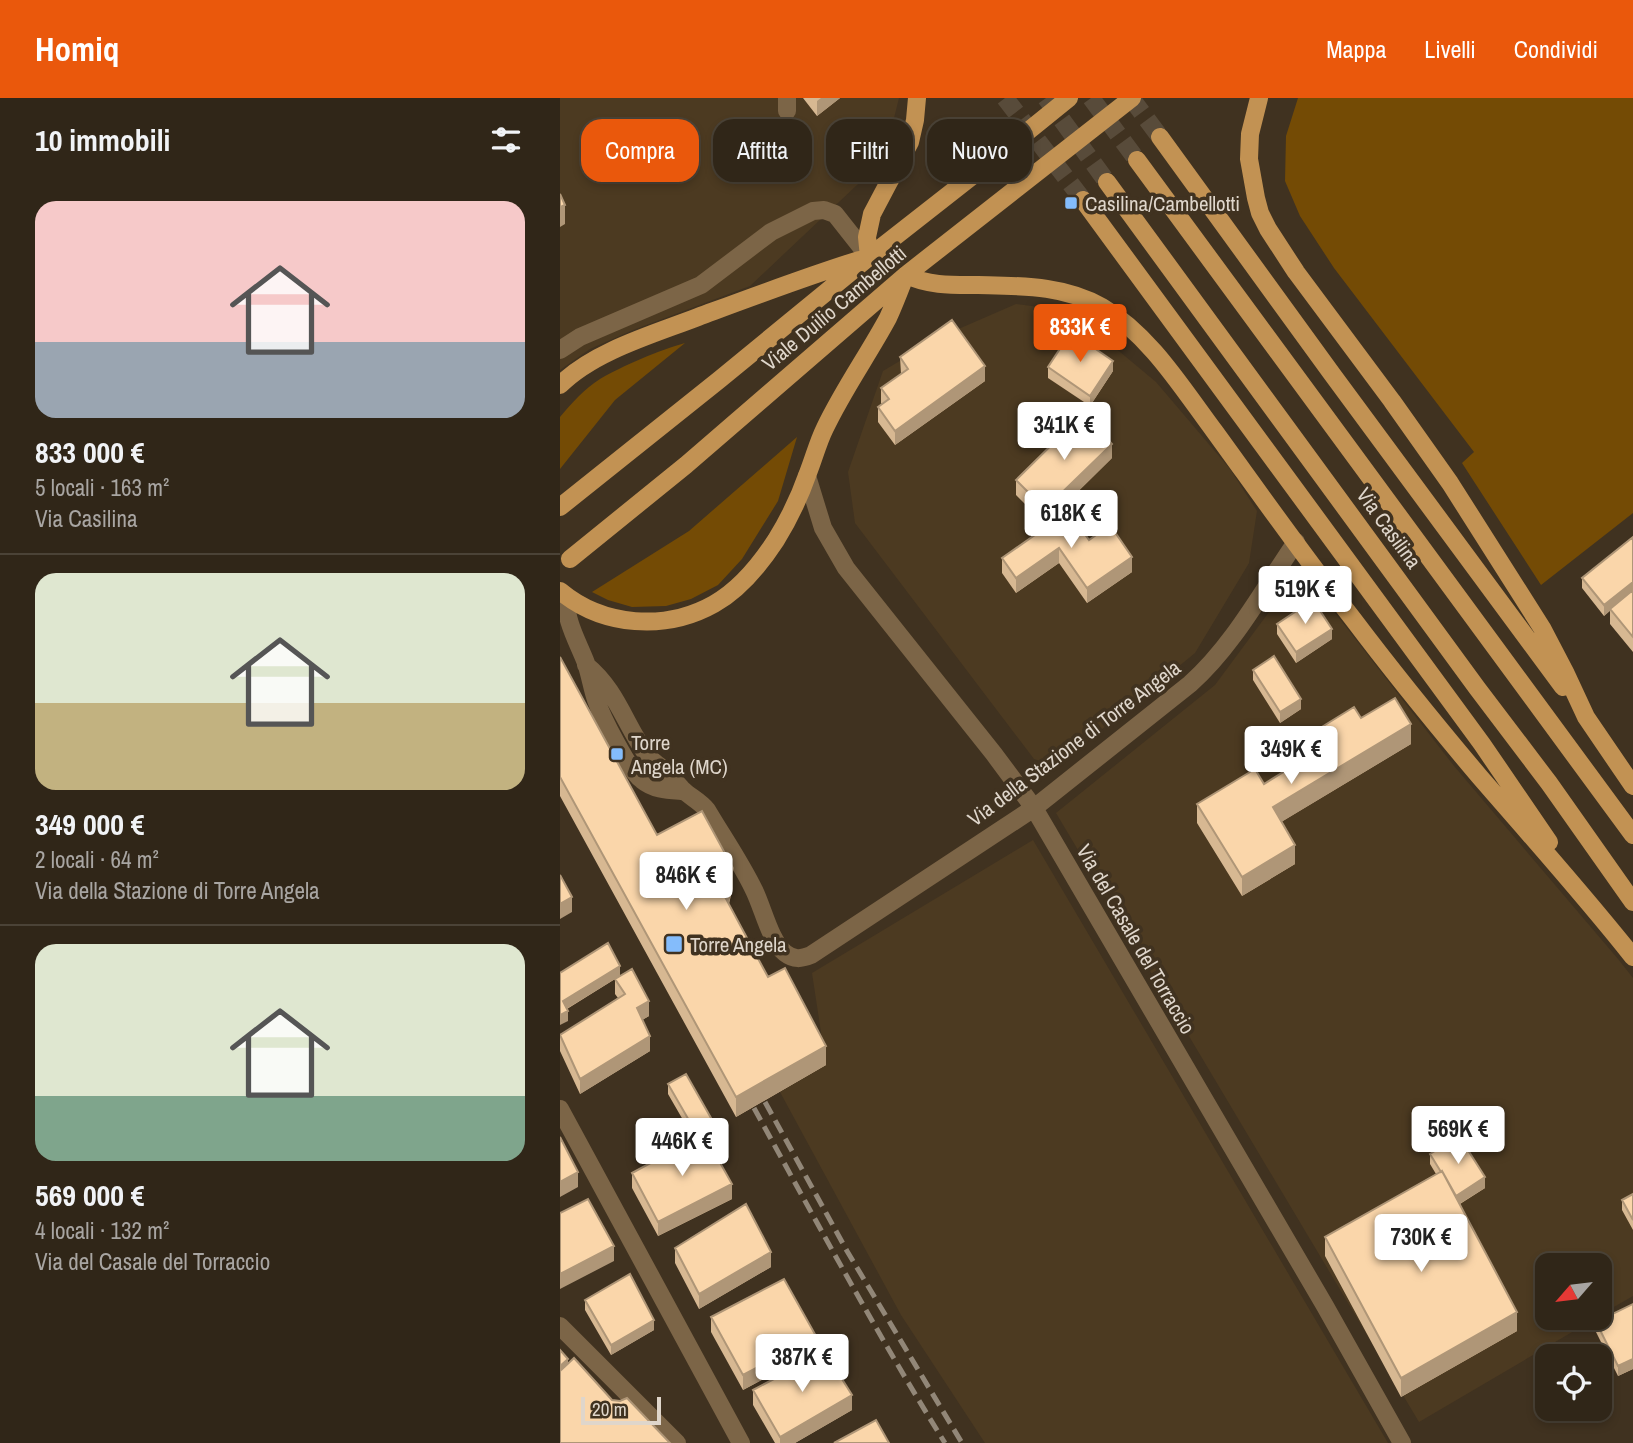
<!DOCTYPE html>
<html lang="it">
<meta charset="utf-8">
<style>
body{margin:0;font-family:"Archivo Narrow",sans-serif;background:#382e21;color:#f1f3f6;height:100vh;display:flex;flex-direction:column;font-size:26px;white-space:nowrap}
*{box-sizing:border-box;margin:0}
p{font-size:23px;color:#a8a5a2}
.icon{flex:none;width:38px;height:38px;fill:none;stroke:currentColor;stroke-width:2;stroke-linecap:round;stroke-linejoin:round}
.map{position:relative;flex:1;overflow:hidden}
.panel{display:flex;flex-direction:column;background:#302618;width:560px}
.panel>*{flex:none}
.guide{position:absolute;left:21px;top:21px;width:665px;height:63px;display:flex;gap:14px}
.needle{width:46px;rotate:242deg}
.buttons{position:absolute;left:975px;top:1155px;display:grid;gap:14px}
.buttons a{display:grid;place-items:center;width:77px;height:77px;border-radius:14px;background:#302618;box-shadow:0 4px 10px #0003,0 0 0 2px #4b4337;font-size:35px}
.scale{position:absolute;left:21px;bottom:18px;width:80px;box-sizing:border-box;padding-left:7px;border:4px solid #dfd6cb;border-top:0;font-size:19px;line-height:24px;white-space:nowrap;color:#dfd6cb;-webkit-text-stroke:5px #403220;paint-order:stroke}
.price{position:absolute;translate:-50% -60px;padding:0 16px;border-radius:7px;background:#fff;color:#222;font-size:23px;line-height:46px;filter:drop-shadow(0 2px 4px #0008)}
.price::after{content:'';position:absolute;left:50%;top:42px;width:21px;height:16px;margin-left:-10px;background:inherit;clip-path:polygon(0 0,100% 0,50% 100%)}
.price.current{background:#ea580c;color:#fff}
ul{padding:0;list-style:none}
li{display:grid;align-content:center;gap:14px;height:371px;padding:0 35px}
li+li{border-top:2px solid #4b4337}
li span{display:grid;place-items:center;height:217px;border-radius:21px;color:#555}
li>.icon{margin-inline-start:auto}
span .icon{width:126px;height:126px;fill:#fffc;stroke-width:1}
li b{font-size:30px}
h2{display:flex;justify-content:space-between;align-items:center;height:84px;padding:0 35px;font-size:30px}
.tag{padding:0 24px;border-radius:21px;background:#302618;box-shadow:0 4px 10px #0003,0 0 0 2px #4b4337;font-size:24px;line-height:63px}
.tag.current{background:#ea580c;color:#fff}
header{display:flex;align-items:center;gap:42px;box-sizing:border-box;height:98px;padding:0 35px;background:#ea580c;color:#fff}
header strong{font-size:33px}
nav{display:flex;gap:38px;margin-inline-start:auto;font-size:24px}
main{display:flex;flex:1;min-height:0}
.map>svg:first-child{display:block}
</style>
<header>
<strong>Homiq</strong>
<nav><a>Mappa</a><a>Livelli</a><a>Condividi</a></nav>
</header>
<main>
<section class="panel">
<h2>10 immobili<svg class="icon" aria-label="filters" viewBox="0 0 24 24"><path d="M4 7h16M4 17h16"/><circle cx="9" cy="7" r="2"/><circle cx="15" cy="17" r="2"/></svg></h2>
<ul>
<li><span style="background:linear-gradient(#f6c9c9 65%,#9aa5b1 0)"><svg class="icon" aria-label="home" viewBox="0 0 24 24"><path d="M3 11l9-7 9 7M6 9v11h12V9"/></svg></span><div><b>833 000 €</b><p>5 locali · 163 m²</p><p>Via Casilina</p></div></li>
<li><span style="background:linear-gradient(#dfe7d0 60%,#c2b280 0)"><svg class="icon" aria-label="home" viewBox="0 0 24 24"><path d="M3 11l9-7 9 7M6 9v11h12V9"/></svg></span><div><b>349 000 €</b><p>2 locali · 64 m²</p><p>Via della Stazione di Torre Angela</p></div></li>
<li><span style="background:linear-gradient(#dfe7d0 70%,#7fa58c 0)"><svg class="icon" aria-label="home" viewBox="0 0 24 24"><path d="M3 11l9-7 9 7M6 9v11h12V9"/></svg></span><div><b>569 000 €</b><p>4 locali · 132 m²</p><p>Via del Casale del Torraccio</p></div></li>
</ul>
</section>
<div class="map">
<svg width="1073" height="1345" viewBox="0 0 1073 1345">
<rect width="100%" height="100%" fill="#403220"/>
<!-- built -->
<path fill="#4c3a21" d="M 0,0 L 339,0 L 327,48 L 315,70 L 190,188 L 73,232 L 30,251 L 0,272 Z
M 456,206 L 511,213 L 596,284 L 670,371 L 697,413 L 689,465 L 635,555 L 497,668 L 474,661 L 295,425 L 288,374 L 323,273 L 380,239 Z
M 741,471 L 894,668 L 1058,861 L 1073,880 L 1073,1198 L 1040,1217 L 1040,1167 L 987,1167 L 987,1220 L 1036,1220 L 859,1324 L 496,715 L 655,587 Z
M 473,742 L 828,1345 L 425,1345 L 341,1217 L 220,994 L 266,967 L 252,875 Z"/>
<!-- green -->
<path fill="#744b05" d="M 738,0 L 1073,0 L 1073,415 L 981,487 L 902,365 L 914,354 L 774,170 L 740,118 L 725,83 L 726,38 Z
M 125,245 L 55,302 L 0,371 L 0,319 C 12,305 24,291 40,281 C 62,268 100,252 125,245 Z
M 237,339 L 218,403 L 182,461 L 158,487 L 131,501 L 106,508 L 72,509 L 48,502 L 32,494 L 129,433 Z"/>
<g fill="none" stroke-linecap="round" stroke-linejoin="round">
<!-- minor-tunnel -->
<path stroke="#584b3a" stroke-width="18" stroke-dasharray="18 9" stroke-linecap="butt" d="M 445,0 L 523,102
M 571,0 L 600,39"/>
<!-- major-tunnel -->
<path stroke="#584b3a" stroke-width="18" stroke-dasharray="18 9" stroke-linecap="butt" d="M 486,0 L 547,84
M 531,0 L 577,62"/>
<!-- minor -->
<path stroke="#7c6547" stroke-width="18" d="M 227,0 L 227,13
M 0,252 L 20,239 L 141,187 L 211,134 L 253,113 L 264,112 L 275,116 L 309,159
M 247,378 L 263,430 L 286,470 L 434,656 L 474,710 L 765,1208 L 842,1345
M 6,498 C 5,523 17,542 26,565 C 30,577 32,590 36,602 C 42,619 68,672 82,682 C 94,692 109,692 123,693
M 26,567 C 57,592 65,627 87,657 C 93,664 101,669 108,675 C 113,680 117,686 122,691 C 130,699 140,703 147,712 C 163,739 181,765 194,792 C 203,810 210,843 225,855 C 234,862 241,861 251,857 L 474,710 L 630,586 C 673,548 703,492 736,444
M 0,1011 L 181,1345
M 0,1228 L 117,1345"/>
<!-- major -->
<path stroke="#c29253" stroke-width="18" d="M 699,0 L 690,36 L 689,61 L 696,100 L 700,115 L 708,131 L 736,174 L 832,303 L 890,385 L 982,530 L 1006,576 L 1026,619 L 1073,688
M 600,39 L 772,276 L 1003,589
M 577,62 L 1073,737
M 547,84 L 917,590 L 989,685 L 1073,804
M 523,102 L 922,646 L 989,744
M 309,159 L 307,139 L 312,116 L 350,44 L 355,22 L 357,0
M 346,177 C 369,188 393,187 418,187 C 461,188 504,187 542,209 C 590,237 622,290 655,334 C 700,396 745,460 793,521 C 833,574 876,627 919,678 C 971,738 1024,797 1073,859
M 0,287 C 34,253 94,236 138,219 C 192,199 245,179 299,162
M 0,409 L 159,282 L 309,159 L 420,72 L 509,0
M 10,461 L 126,367 L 346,177 L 572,0
M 0,493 C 43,529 106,533 154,506 C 179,492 201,465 216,442 C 229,421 240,398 248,375 C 254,360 258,344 265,330 C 283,292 308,257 328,220 C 334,207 339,194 344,181"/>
<!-- rail -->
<path stroke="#928778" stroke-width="5" stroke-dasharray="14 7" stroke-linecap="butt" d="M 205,1004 L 287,1153 L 402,1345
M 194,1010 C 256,1123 317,1236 385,1345"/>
</g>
<!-- wall -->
<path fill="#d7b892" d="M 243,0 L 280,0 L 257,18 Z
M 340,259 L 425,283 L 335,347 L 318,324 L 318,309 L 322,306 L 321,305 L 321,290 L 341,276 Z
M 488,269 L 553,273 L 530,308 L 488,280 Z
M 552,360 L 485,426 L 456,397 L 456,382 Z
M 1073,439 L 1073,554 L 1050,526 L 1050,512 L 1044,518 L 1022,490 L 1022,480 Z
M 529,442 L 572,474 L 527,505 L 499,465 L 456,495 L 442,475 L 442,460 Z
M 717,526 L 772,541 L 736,565 L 717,536 Z
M 0,559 L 97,737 L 173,789 L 169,806 L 208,879 L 266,967 L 176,1019 L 0,698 Z
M 693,572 L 741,611 L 720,625 L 693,582 Z
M 801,620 L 851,646 L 721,724 L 735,766 L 682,798 L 637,725 L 637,706 L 704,686 L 745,661 L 744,659 L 744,640 Z
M 0,875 L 60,878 L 89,918 L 82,922 L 90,953 L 20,996 L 0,953 L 0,937 L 58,900 L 55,896 L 55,881 L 7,911 L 8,923 Z
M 108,986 L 151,1030 L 135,1041 L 172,1101 L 98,1138 L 72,1090 L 72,1075 L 134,1041 L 108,996 Z
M 870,1056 L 925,1090 L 900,1106 L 957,1233 L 841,1299 L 765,1158 L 765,1139 L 876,1076 L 870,1066 Z
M 1073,1096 L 1073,1132 L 1062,1112 L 1062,1102 Z
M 115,1150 L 211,1169 L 139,1211 L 115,1165 Z
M 25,1202 L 94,1232 L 51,1257 L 25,1212 Z
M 1073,1206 L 1073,1271 L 1058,1278 L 1036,1234 L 1036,1224 Z
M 151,1219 L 256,1253 L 183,1292 L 151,1234 Z
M 193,1292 L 292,1312 L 235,1345 L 215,1345 L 193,1307 Z"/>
<!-- shaded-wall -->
<path fill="#af9677" d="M 261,0 L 280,0 L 257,18 L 257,3 Z
M 5,107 L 5,126 L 0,129 L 0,109 Z
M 553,263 L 553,273 L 530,308 L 530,298 Z
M 425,268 L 425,283 L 335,347 L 335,333 Z
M 552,346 L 552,360 L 485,426 L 485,411 Z
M 499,450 L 499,465 L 456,495 L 456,480 Z
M 572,459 L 572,474 L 527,505 L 527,490 Z
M 1073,484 L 1073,494 L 1044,518 L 1044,507 Z
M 772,531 L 772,541 L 736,565 L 736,554 Z
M 741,601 L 741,611 L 720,625 L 720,614 Z
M 851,626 L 851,646 L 713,729 L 713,709 Z
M 735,747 L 735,766 L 682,798 L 682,779 Z
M 173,770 L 173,789 L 165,819 L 165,799 Z
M 12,799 L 12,814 L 0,821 L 0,806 Z
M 60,868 L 60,878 L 3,913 L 3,903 Z
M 89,903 L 89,918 L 77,925 L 77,910 Z
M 8,913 L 8,923 L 0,927 L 0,917 Z
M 90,938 L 90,953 L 20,996 L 20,981 Z
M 266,948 L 266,967 L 176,1019 L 176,999 Z
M 151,1020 L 151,1030 L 134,1041 L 134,1031 Z
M 18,1074 L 18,1089 L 0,1099 L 0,1084 Z
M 925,1079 L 925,1090 L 896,1108 L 896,1098 Z
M 172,1086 L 172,1101 L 98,1138 L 98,1124 Z
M 54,1148 L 54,1163 L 0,1191 L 0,1176 Z
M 211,1154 L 211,1169 L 139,1211 L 139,1196 Z
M 957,1214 L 957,1233 L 841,1299 L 841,1280 Z
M 94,1222 L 94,1232 L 51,1257 L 51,1247 Z
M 256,1238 L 256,1253 L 183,1292 L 183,1277 Z
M 8,1261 L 8,1276 L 0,1283 L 0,1268 Z
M 1073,1261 L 1073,1271 L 1058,1278 L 1058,1268 Z
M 292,1297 L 292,1312 L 235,1345 L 220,1345 L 220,1339 Z"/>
<!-- building -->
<path fill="#fad6aa" stroke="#af9677" stroke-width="2" d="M 0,96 L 5,107 L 0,109 Z
M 392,222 L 425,268 L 335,333 L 318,309 L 329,301 L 321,290 L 348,271 L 340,259 Z
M 511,234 L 553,263 L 530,298 L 488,269 Z
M 523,316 L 552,346 L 485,411 L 456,382 Z
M 509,413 L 529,442 L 550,427 L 572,459 L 527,490 L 499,450 L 456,480 L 442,460 Z
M 1073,439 L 1073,484 L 1044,507 L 1022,480 Z
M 1073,492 L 1073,539 L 1050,511 Z
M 753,502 L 772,531 L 736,554 L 717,526 Z
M 714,558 L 741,601 L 720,614 L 693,572 Z
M 0,559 L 97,737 L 142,713 L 173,770 L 165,799 L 208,879 L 225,870 L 266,948 L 176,999 L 0,679 Z
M 835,600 L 851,626 L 713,709 L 735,747 L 682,779 L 637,706 L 695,671 L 704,686 L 754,655 L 744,640 L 794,609 L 801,620 Z
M 0,777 L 12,799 L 0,806 Z
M 48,845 L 60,868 L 3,903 L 8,913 L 0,917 L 0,875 Z
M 72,871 L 89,903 L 77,910 L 90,938 L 20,981 L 0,937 L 65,896 L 55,881 Z
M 126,976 L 151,1020 L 134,1031 L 108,986 Z
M 144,1036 L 172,1086 L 98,1124 L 72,1075 Z
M 899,1038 L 925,1079 L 896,1098 L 882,1073 L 881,1074 L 870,1056 Z
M 0,1039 L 18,1074 L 0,1084 Z
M 882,1073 L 957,1214 L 841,1280 L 765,1139 Z
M 1073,1096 L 1073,1122 L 1062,1102 Z
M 28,1101 L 54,1148 L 0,1176 L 0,1115 Z
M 186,1106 L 211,1154 L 139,1196 L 115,1150 Z
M 70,1176 L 94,1222 L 51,1247 L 25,1202 Z
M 224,1181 L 256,1238 L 183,1277 L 151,1219 Z
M 1073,1206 L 1073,1261 L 1058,1268 L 1036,1224 Z
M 0,1252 L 8,1261 L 0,1268 Z
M 265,1254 L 292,1297 L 220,1339 L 193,1292 Z
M 14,1260 L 52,1302 L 60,1303 L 67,1300 L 110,1345 L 0,1345 L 0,1273 Z
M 316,1322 L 329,1345 L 274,1345 Z"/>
<!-- markers -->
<g fill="#84bcfb" stroke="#403220" stroke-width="2.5">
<rect x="504" y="98" width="14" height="14" rx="3.5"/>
<rect x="50" y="649" width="14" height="14" rx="3.5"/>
<rect x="105" y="837" width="18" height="18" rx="3.5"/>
</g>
<g text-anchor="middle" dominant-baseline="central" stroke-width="7" stroke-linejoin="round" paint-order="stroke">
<!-- poi labels -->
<g font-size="21" fill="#dfd6cb" stroke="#403220" text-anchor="start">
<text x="525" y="105">Casilina/Cambellotti</text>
<text x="71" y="644">Torre<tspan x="71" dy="24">Angela (MC)</tspan></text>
<text x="130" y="846">Torre Angela</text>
</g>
<!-- street labels -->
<g font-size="21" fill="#dfd6cb" stroke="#403220">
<text transform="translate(274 210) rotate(-40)">Viale Duilio Cambellotti</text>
<text transform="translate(829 430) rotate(54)">Via Casilina</text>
<text transform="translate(514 645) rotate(-37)">Via della Stazione di Torre Angela</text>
<text transform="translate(576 841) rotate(60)">Via del Casale del Torraccio</text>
</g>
</g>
</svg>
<div class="buttons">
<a><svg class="needle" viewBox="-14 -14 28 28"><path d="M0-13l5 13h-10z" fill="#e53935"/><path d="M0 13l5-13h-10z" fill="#a8a5a2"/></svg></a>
<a><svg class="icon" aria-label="locate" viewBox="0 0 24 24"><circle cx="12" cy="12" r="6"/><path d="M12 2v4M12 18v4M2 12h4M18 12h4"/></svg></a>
</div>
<div class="scale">20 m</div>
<b class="price current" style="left:520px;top:266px">833K €</b>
<b class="price" style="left:504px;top:364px">341K €</b>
<b class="price" style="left:511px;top:452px">618K €</b>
<b class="price" style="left:745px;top:528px">519K €</b>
<b class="price" style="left:731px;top:688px">349K €</b>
<b class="price" style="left:126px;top:814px">846K €</b>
<b class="price" style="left:898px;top:1068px">569K €</b>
<b class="price" style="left:122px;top:1080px">446K €</b>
<b class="price" style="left:861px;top:1176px">730K €</b>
<b class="price" style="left:242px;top:1296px">387K €</b>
<div class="guide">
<a class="tag current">Compra</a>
<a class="tag">Affitta</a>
<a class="tag">Filtri</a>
<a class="tag">Nuovo</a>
</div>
</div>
</main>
